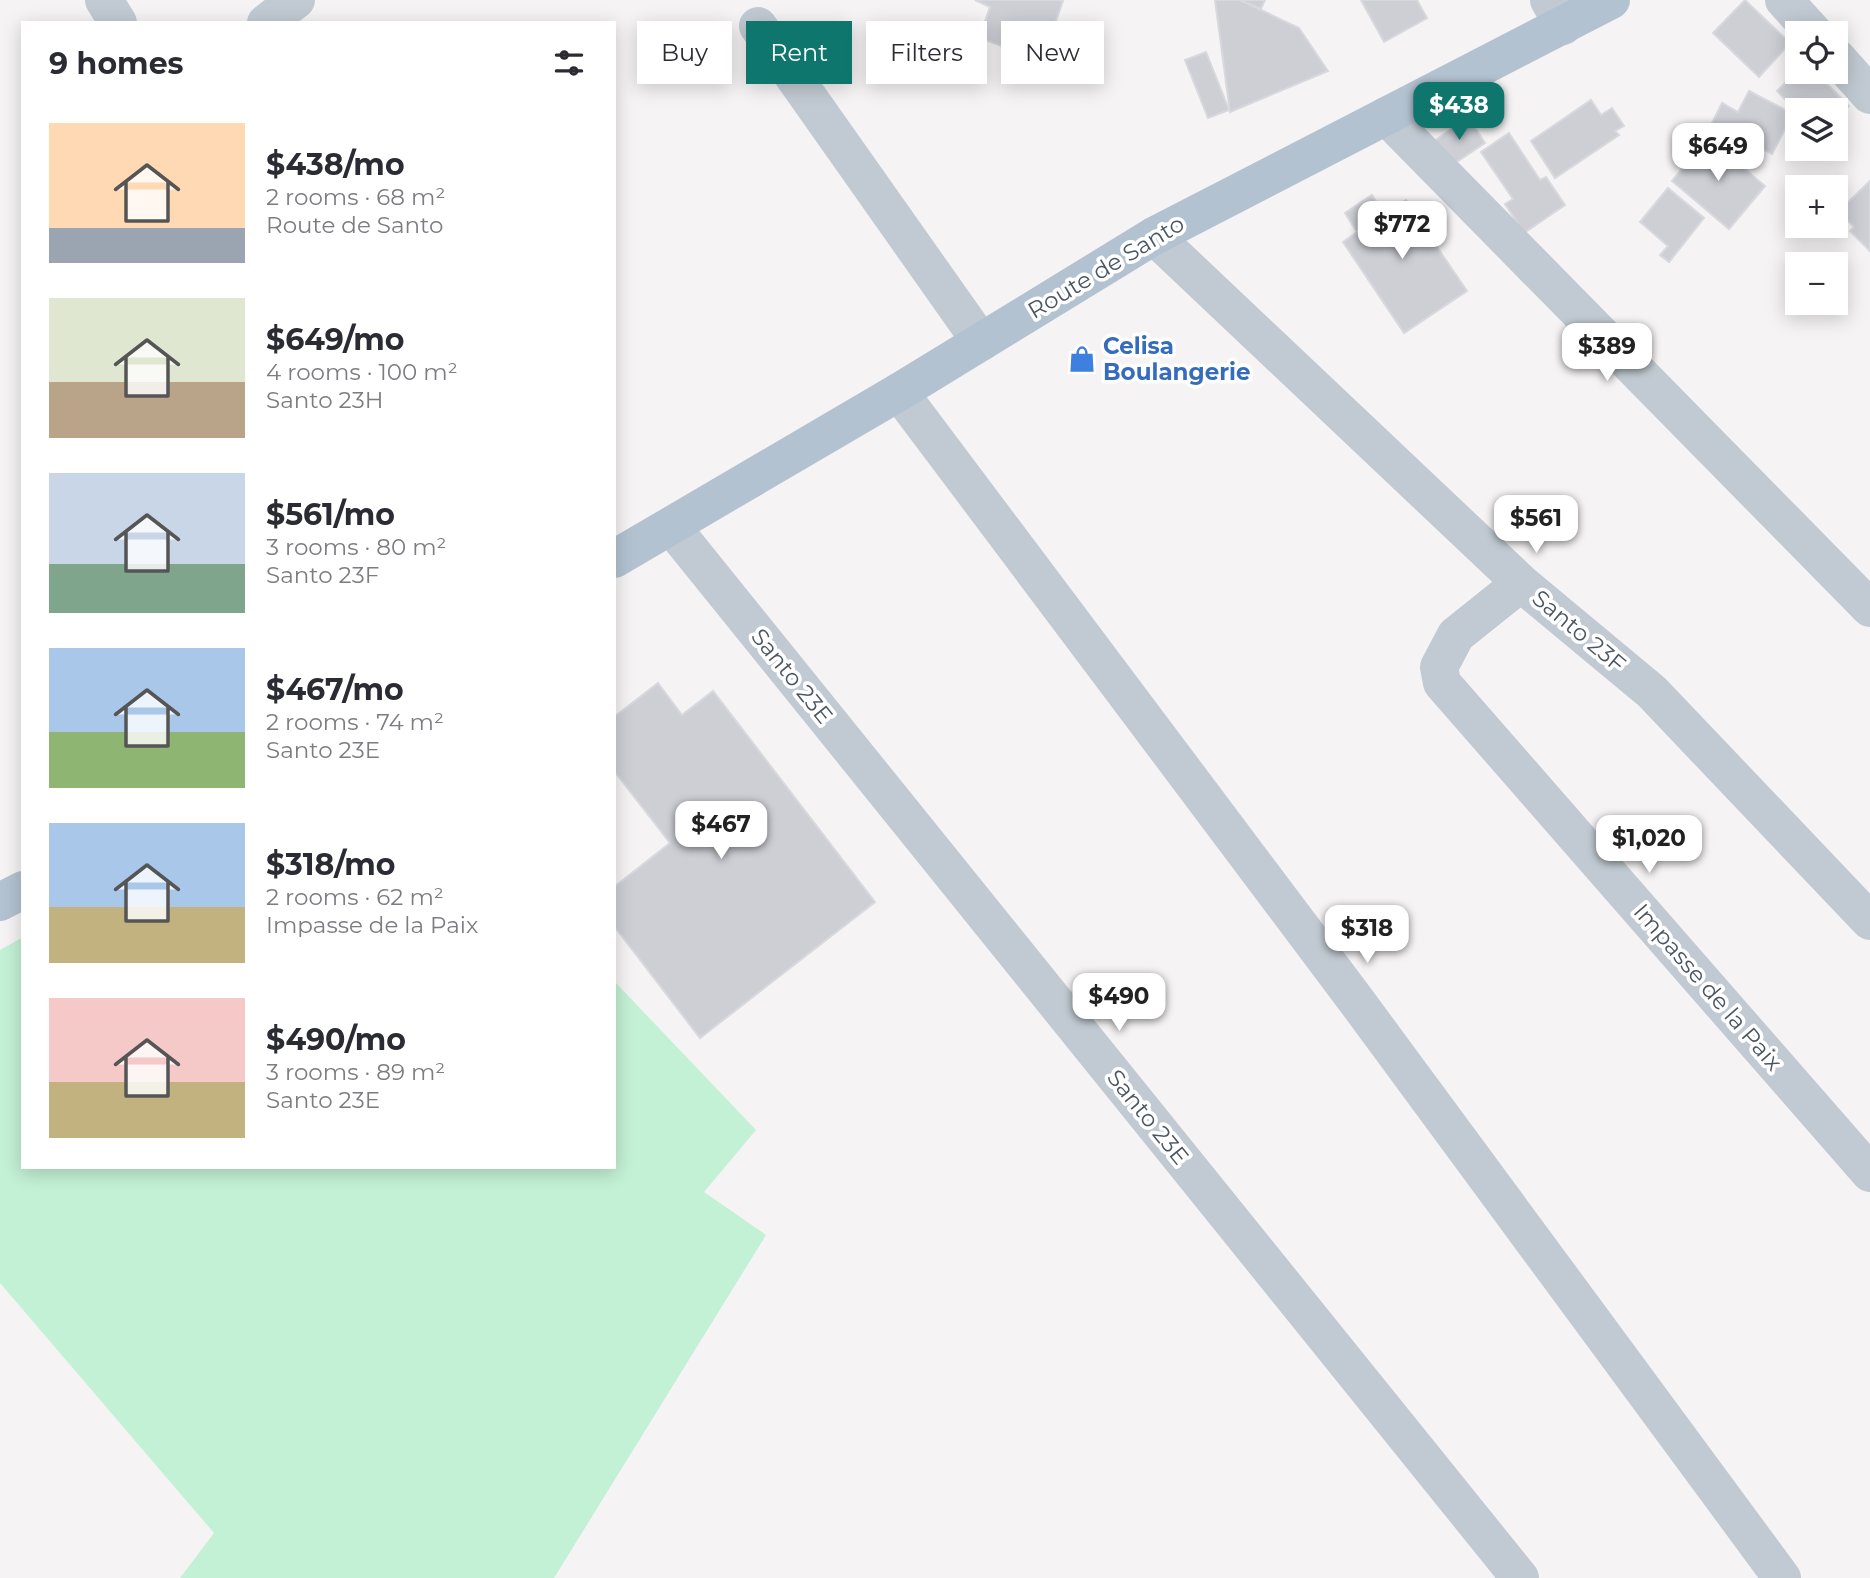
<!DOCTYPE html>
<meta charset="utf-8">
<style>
body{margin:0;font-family:Montserrat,sans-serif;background:#f2f2f3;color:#2b2b33;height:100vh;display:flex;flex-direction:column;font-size:26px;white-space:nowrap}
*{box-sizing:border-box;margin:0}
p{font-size:23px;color:#7c7c81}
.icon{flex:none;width:38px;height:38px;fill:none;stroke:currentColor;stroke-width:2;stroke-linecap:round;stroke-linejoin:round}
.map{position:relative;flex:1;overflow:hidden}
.sheet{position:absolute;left:21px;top:21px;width:595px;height:1148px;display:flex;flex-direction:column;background:#fff;border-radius:0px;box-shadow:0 4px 18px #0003}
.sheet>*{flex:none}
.hud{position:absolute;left:637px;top:21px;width:665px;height:63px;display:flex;gap:14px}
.tools{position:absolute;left:1785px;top:21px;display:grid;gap:14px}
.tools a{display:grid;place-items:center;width:63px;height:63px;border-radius:0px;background:#fff;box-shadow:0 4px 18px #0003;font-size:35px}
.price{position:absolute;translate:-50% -60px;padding:0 16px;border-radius:14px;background:#fff;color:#222;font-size:23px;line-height:46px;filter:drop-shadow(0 2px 4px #0008)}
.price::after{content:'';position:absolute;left:50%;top:42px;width:21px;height:16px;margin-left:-10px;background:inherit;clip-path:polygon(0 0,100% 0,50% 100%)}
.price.current{background:#0f766e;color:#fff}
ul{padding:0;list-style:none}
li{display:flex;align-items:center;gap:21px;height:175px;padding:0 28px}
li span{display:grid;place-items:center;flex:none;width:196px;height:140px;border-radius:0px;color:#555}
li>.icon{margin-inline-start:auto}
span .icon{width:84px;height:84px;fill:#fffc;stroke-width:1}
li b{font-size:30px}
h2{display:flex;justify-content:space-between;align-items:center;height:84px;padding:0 28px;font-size:30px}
.pill{padding:0 24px;border-radius:0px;background:#fff;box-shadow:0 4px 18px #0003;font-size:24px;line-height:63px}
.pill.current{background:#0f766e;color:#fff}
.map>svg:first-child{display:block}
</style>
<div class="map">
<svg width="1870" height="1578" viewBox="0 0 1870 1578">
<rect width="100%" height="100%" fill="#f5f3f3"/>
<!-- green -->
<path fill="#c3f1d5" d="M 23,937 L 23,1167 L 614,1167 L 614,981 L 756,1130 L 704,1192 L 766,1235 L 554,1578 L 180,1578 L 214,1533 L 0,1283 L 0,950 Z"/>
<!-- building -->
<path fill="#cdcfd5" stroke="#d7d9de" stroke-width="2" d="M 975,0 L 1059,0 L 1063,1 L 1051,35 L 1042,32 L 1033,57 L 979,38 L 990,7 Z
M 1215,0 L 1240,0 L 1299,28 L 1328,71 L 1230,112 Z
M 1240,0 L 1265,0 L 1261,9 Z
M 1361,0 L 1417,0 L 1427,18 L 1384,42 Z
M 1745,0 L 1790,43 L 1759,77 L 1713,33 Z
M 1206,52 L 1229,110 L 1208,118 L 1185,60 Z
M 1797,71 L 1815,72 L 1849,106 L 1836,119 L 1836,110 L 1797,112 L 1777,91 Z
M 1749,91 L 1793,114 L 1772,154 L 1712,123 L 1722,103 L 1738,112 Z
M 1591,100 L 1601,115 L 1612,108 L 1624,126 L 1615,131 L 1619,135 L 1555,178 L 1531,141 Z
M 1468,117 L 1485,143 L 1449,167 L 1433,142 Z
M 1509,133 L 1540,180 L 1546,177 L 1565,205 L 1524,233 L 1505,204 L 1513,199 L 1481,152 Z
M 1708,138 L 1765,186 L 1729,229 L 1672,181 Z
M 1870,181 L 1870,251 L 1850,231 L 1854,227 L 1839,211 Z
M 1668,188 L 1704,218 L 1669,262 L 1660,255 L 1668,246 L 1640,222 Z
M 1372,195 L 1384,214 L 1406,200 L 1412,210 L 1417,206 L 1440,240 L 1435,244 L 1467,291 L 1404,333 L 1343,242 L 1357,232 L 1345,213 Z
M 658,683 L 682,715 L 713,691 L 875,902 L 700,1038 L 614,926 L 614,887 L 670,843 L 614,771 L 614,717 Z"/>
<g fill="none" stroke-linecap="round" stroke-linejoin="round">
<!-- minor -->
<path stroke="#c1cad2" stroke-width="38" d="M 104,0 L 118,23
M 1549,0 L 1563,26
M 1784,0 L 1814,33
M 266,23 L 296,0
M 758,26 L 981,342
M 1836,57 L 1870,95
M 1386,116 L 1870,608
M 1154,236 L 1521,583 L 1652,692 L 1870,921
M 899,392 L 1355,999 L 1782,1578
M 671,526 L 1520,1578
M 1521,583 L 1456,635 L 1439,667 L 1442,683 L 1870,1173"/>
<!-- major -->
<path stroke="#b3c2d1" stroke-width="38" d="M 614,559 L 899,392 L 1154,236 L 1611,0
M 0,902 L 23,890"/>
</g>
<!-- icons -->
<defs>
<symbol id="shop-bare" viewBox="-9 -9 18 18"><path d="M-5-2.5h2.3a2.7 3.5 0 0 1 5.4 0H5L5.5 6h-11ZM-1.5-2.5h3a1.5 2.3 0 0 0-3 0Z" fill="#3f7fe0" stroke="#fff" stroke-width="2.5" paint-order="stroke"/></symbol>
</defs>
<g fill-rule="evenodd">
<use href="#shop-bare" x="1063" y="340" width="38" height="38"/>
</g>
<g text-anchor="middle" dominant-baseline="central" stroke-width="7" stroke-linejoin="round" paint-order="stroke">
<!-- street labels -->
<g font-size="23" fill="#4a5661" stroke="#fff">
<text transform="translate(1106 267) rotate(-31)">Route de Santo</text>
<text transform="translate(1579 631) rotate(40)">Santo 23F</text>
<text transform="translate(792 676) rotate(51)">Santo 23E</text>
<text transform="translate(1708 987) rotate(49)">Impasse de la Paix</text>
<text transform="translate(1148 1117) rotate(51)">Santo 23E</text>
</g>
<!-- shop labels -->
<g font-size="23" font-weight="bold" fill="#366cbe" stroke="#fff" text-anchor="start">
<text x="1103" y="346">Celisa<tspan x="1103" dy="26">Boulangerie</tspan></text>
</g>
</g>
</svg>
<div class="tools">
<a><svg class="icon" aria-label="locate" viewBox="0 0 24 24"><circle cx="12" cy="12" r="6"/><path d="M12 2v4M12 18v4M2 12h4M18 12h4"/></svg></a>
<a><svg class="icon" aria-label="layers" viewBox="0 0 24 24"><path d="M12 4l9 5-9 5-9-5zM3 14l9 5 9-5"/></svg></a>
<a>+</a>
<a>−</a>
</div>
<b class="price current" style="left:1459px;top:142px">$438</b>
<b class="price" style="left:1718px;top:183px">$649</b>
<b class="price" style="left:1402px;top:261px">$772</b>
<b class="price" style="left:1607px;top:383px">$389</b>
<b class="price" style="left:1536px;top:555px">$561</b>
<b class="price" style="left:721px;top:861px">$467</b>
<b class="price" style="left:1649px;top:875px">$1,020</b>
<b class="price" style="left:1367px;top:965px">$318</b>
<b class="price" style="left:1119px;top:1033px">$490</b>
<div class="hud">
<a class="pill">Buy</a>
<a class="pill current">Rent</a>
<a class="pill">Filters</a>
<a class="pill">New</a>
</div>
<section class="sheet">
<h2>9 homes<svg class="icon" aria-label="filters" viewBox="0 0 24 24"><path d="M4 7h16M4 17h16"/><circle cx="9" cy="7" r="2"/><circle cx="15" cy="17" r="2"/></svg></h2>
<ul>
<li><span style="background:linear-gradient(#ffd9b3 75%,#9aa5b1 0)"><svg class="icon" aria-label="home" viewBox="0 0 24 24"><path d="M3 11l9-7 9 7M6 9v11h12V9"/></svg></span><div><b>$438/mo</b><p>2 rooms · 68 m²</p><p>Route de Santo</p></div></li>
<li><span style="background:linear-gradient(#dfe7d0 60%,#b9a48a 0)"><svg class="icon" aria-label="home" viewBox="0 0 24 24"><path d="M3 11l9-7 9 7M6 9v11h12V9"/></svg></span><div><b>$649/mo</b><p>4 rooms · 100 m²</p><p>Santo 23H</p></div></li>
<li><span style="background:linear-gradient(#c9d6e8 65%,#7fa58c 0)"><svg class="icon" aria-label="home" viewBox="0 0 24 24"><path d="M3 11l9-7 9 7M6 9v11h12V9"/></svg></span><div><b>$561/mo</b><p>3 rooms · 80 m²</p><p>Santo 23F</p></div></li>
<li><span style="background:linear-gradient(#a9c7e8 60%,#8fb573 0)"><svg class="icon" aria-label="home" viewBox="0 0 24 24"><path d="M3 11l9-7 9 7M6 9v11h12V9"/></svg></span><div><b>$467/mo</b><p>2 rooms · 74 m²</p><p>Santo 23E</p></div></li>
<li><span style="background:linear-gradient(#a9c7e8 60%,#c2b280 0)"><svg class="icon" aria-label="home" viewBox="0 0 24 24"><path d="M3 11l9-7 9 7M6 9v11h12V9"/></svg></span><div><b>$318/mo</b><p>2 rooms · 62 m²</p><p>Impasse de la Paix</p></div></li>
<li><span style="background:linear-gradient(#f6c9c9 60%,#c2b280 0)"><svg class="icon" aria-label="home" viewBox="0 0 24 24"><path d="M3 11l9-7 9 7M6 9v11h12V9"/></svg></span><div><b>$490/mo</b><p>3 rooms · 89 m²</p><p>Santo 23E</p></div></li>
</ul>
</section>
</div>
